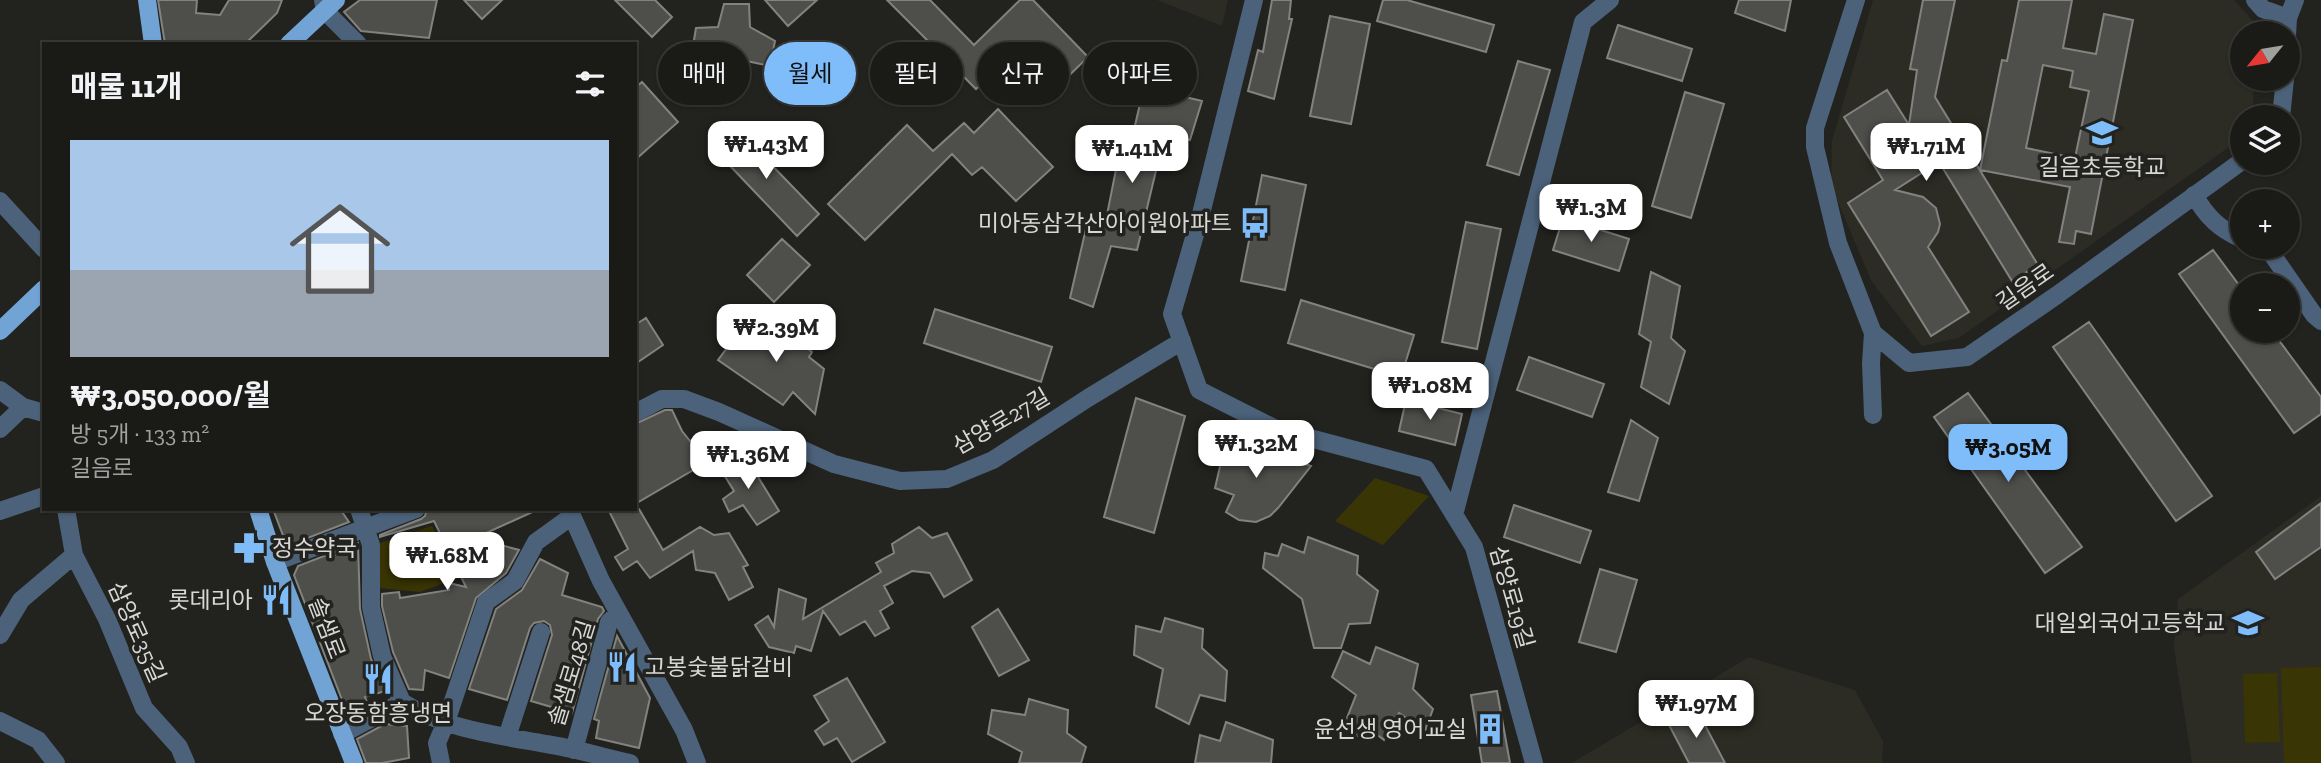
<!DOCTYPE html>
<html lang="ko">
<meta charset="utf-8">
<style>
body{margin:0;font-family:"Zilla Slab","Noto Sans KR",serif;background:#232320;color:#f1f3f6;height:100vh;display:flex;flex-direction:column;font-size:26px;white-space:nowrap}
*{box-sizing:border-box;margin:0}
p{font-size:23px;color:#9fa1a1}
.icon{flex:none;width:38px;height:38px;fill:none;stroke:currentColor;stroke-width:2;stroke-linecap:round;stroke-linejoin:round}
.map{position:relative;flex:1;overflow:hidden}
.drawer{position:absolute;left:42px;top:42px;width:595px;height:469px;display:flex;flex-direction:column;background:#1a1a17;border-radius:0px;box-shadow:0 2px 5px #0004,0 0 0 2px #383836}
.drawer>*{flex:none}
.top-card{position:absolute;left:658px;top:42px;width:665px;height:63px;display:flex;gap:14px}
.needle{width:46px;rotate:240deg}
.buttons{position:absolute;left:2230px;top:21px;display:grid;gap:14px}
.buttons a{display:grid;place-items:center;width:70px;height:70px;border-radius:50%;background:#1a1a17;box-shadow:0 2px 5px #0004,0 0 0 2px #383836;font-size:35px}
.price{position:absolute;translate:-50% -60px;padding:0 16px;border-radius:14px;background:#fff;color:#222;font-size:23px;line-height:46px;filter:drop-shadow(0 2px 4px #0008)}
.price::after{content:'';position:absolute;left:50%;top:42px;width:21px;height:16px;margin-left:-10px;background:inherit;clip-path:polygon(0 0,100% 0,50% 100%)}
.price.selected{background:#7fbdfa;color:#111}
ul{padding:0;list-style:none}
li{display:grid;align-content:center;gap:14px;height:371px;padding:0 28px}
li span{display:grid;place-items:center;height:217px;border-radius:0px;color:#555}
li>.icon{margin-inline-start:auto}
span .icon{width:126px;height:126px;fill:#fffc;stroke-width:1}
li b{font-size:30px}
h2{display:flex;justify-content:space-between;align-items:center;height:84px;padding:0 28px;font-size:30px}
.tag{padding:0 24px;border-radius:32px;background:#1a1a17;box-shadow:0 2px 5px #0004,0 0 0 2px #383836;font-size:24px;line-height:63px}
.tag.selected{background:#7fbdfa;color:#111}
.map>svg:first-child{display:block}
</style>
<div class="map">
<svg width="2321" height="763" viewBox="0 0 2321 763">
<rect width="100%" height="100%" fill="#22221f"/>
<!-- built -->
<path fill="#2c2c24" d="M 1157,0 L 1228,0 L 1222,26 Z
M 1873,0 L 2234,0 L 2255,23 L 2255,33 L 2242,33 L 2242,79 L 2254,79 L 2253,117 L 2242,117 L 2242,138 L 1959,338 L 1922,346 L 1872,282 L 1831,186 L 1832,141 Z
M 2321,496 L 2321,763 L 2192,763 L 2174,648 L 2178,599 Z
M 1749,657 L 1855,690 L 1883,741 L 1882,763 L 1572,763 Z"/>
<!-- green -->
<path fill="#3a3504" d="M 1375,478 L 1429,496 L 1383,545 L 1335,521 Z
M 432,526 L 461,577 L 420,592 L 379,588 L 377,544 Z
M 2321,667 L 2321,763 L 2284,763 L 2281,668 Z
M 2277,673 L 2280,742 L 2245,743 L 2243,674 Z"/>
<!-- building -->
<path fill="#4e4e4b" stroke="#82827f" stroke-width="2" fill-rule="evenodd" d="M 158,0 L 197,0 L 196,13 L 220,15 L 229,0 L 282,0 L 277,13 L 245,44 L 165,44 Z
M 360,0 L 437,0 L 429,38 L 361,31 L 344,12 Z
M 464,0 L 502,0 L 482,19 Z
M 615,0 L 655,0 L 672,17 L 652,37 Z
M 765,0 L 817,0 L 788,26 Z
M 887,0 L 930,0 L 974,45 L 1020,0 L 1033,0 L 1088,57 L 1048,96 L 1011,57 L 976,89 Z
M 1272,0 L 1291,0 L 1289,19 L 1292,19 L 1274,99 L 1248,91 L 1258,50 L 1263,52 Z
M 1383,0 L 1407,0 L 1494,25 L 1486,52 L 1377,21 Z
M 1739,0 L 1791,0 L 1785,31 L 1735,13 Z
M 1923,0 L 1955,0 L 1935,97 L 2038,265 L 2012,281 L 1939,162 L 1895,190 L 1923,197 L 1936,208 L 1940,224 L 1938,232 L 1928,247 L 1969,312 L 1931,336 L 1848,203 L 1883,180 L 1844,117 L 1887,90 L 1909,125 L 1917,70 L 1910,69 Z
M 2019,0 L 2072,0 L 2063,48 L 2096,54 L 2104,14 L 2133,20 L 2091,234 L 2076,231 L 2074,244 L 2059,242 L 2070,187 L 1980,170 L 2002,60 L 2007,61 ZM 2043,65 L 2073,71 L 2070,87 L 2089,91 L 2075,158 L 2026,148 Z
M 724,4 L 749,4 L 750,27 L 775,41 L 770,66 L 742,60 L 735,101 L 707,96 L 715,50 L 693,46 L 696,28 L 718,27 Z
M 1330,16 L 1370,24 L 1351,124 L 1310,116 Z
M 1618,25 L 1692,49 L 1682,81 L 1607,58 Z
M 1518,61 L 1550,70 L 1519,175 L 1487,165 Z
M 642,82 L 678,122 L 635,160 L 635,88 Z
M 1144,87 L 1202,101 L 1190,140 L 1165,133 L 1137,250 L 1111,246 L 1093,307 L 1070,298 L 1087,224 L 1105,225 L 1123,134 L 1132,138 Z
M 1685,92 L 1724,104 L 1691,218 L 1652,206 Z
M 998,109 L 1053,167 L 1016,201 L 982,167 L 972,175 L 952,154 L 865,240 L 828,204 L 907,125 L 933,151 L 964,123 L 974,133 Z
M 735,127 L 819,214 L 797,236 L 713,148 Z
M 1262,175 L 1306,185 L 1285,290 L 1241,281 Z
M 1563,218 L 1629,239 L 1619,271 L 1553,250 Z
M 1466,222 L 1501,229 L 1477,349 L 1442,342 Z
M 782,239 L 810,265 L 774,302 L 747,275 Z
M 2213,250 L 2242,289 L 2242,331 L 2272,331 L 2321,397 L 2321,414 L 2294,433 L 2179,274 Z
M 1651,272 L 1680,286 L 1671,338 L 1685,351 L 1669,404 L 1641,387 L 1651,342 L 1639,334 Z
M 1301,300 L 1414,335 L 1401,377 L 1288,343 Z
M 935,309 L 1052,347 L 1041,382 L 924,343 Z
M 761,314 L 812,352 L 809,357 L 824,369 L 815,414 L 793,392 L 783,405 L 718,360 L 736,336 L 745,341 Z
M 646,318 L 663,345 L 635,364 L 635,325 Z
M 2089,322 L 2212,496 L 2176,521 L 2053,347 Z
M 1529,357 L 1604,384 L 1592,417 L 1517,390 Z
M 1968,393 L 2082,547 L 2045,573 L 1934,417 Z
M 1136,398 L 1185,416 L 1154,533 L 1104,517 Z
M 1406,400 L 1462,414 L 1455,445 L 1399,431 Z
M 665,410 L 672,410 L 682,431 L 690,441 L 705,432 L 719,455 L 635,504 L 635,424 Z
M 1631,420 L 1658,438 L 1639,501 L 1608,492 Z
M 1227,436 L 1311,466 L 1278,508 L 1270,516 L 1256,522 L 1239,520 L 1226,512 L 1234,495 L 1215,488 Z
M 744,454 L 779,511 L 757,525 L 743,505 L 729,512 L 723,499 L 734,491 L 721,470 Z
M 2321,503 L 2321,547 L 2275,579 L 2256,552 Z
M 1514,505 L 1591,531 L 1580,563 L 1504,537 Z
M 273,509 L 340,509 L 349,522 L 287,546 Z
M 427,509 L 539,509 L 475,538 L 519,550 L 506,573 L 476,598 L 449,678 L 425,670 L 423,690 L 409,689 L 393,652 L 382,606 L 382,594 L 399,592 L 400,598 L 449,590 L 449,583 L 466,587 L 434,521 L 380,537 L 380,535 L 421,519 L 425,516 Z
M 608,509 L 639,509 L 663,550 L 700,527 L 714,535 L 729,533 L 748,565 L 743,567 L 753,587 L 729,600 L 715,573 L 696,570 L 693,551 L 650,578 L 637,561 L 623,570 L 615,557 L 628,549 Z
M 919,527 L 932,538 L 947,533 L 972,580 L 944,597 L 930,573 L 912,571 L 884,586 L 893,603 L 880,611 L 889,628 L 875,636 L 865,621 L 840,635 L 823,611 L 811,651 L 796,646 L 794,653 L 769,647 L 755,625 L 768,616 L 774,627 L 779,589 L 806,599 L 803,619 L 881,572 L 876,563 L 894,553 L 892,544 Z
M 1308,537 L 1358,556 L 1357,574 L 1378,591 L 1370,623 L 1349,624 L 1341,648 L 1314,648 L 1302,599 L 1263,568 L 1265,553 L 1278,556 L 1282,544 L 1304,553 Z
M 358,543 L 360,609 L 371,659 L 385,691 L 365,697 L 369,707 L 349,718 L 294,575 L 298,566 Z
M 540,559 L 568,573 L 562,595 L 602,607 L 604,611 L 598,619 L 572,713 L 531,701 L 552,635 L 550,625 L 544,621 L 534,623 L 530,628 L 507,700 L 469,689 L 496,609 L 522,590 Z
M 1600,569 L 1637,580 L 1616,652 L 1579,642 Z
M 998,609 L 1029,660 L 999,676 L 972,627 Z
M 1165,618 L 1203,629 L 1202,648 L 1227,671 L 1225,701 L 1200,695 L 1189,724 L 1156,707 L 1163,669 L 1134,655 L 1136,626 L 1161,632 Z
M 617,636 L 650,698 L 639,748 L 596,738 L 599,721 L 594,719 Z
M 1376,647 L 1418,664 L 1413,689 L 1433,709 L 1425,731 L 1399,713 L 1384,740 L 1371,730 L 1367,741 L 1343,728 L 1356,695 L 1332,677 L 1343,651 L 1370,664 Z
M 847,678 L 885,742 L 852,762 L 837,738 L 824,745 L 815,731 L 829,721 L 814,696 Z
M 1497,691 L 1510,763 L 1482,763 L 1471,695 Z
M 1029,699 L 1068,710 L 1067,733 L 1086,747 L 1081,763 L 1019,763 L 1022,752 L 988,734 L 992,710 L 1025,715 Z
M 1697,710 L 1725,763 L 1689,763 L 1669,725 Z
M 1226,722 L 1273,740 L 1271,763 L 1195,763 L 1200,735 L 1220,741 Z
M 385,724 L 407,726 L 409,758 L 382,763 L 366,763 L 357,739 Z"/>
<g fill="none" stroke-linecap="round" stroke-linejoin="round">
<!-- minor -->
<path stroke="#4b627a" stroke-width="18" d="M 323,0 L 325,11 L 358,44
M 1254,0 L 1201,214 L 1172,314 L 1199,390 L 1276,429 L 1426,469 L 1474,547 L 1534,763
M 1856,0 L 1815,128 L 1815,147 L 1838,243 L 1873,333 L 1871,363 L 1873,415
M 2255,0 L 2263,9 L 2288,18
M 2287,36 L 2288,18 L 2295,0
M 2281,117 L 2285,79
M 2194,195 C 2207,217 2219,229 2242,239
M 0,201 L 44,249
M 2261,247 L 2269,250 L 2314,315 L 2321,321
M 1873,333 L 1909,363 L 1967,357 L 2057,295 L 2242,161
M 0,390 L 23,407 L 44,413
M 635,413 L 662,399 L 684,399 L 719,412 L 834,464 L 900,481 L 947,479 L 993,460 L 1088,398 L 1182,341
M 0,429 L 23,407
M 66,509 L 74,555 L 107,619 L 144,708 L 179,747 L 186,763
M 359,509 L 371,545 L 371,607 L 382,656 L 402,702
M 569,509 L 601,581 L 684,730 L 697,763
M 0,511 L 44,496
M 1454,515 L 1583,22 L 1610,0
M 275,562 L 416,509
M 0,635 L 21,600 L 74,555
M 402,702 C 444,729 497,735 546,744 C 574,748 602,757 630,763
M 0,721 L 38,740 L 56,763
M 342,734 L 402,702
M 507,737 L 541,632
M 574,750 L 609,622 L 619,613
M 441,763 L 437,743 L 446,722 L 486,602 L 515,581 L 536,542 L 572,516"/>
<!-- major -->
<path stroke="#71a3d4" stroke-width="18" d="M 147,0 L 153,44
M 289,44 L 336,0
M 0,331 L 44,289
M 258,509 L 275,562 L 354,763"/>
</g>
<!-- icons -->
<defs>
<symbol id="school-bare" viewBox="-9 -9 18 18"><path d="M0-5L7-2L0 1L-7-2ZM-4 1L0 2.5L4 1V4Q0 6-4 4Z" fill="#7fbdfa" stroke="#22221f" stroke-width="2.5" paint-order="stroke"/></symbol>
<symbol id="bus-bare" viewBox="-9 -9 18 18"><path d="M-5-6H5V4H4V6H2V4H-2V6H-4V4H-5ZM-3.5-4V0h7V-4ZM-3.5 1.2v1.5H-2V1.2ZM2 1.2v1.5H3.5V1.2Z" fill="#7fbdfa" stroke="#22221f" stroke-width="2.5" paint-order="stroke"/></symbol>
<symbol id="pharmacy-bare" viewBox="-9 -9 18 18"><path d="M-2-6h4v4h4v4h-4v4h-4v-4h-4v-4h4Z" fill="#7fbdfa" stroke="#22221f" stroke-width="2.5" paint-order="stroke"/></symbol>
<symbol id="restaurant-bare" viewBox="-9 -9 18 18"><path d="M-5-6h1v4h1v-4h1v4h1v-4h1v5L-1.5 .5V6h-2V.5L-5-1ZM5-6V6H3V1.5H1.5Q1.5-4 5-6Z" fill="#7fbdfa" stroke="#22221f" stroke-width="2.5" paint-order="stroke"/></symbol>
<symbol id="building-bare" viewBox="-9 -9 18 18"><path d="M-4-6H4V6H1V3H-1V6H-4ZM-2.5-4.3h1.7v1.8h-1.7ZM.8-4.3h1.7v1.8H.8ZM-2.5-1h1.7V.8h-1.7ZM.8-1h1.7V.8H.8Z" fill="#7fbdfa" stroke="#22221f" stroke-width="2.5" paint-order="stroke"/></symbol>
</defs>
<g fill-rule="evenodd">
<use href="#school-bare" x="2080" y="111" width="44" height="44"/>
<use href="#bus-bare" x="1233" y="201" width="44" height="44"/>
<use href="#pharmacy-bare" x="227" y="526" width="44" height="44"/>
<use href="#restaurant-bare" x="254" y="578" width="44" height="44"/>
<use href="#school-bare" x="2226" y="601" width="44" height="44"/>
<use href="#restaurant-bare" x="600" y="645" width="44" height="44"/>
<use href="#restaurant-bare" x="356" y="657" width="44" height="44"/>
<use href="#building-bare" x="1468" y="707" width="44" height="44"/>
</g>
<g text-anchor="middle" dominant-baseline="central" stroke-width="7" stroke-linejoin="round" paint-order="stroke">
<!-- poi labels -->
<g font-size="23" fill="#d8d7d6" stroke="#22221f" text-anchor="end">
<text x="2102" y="167" text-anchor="middle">길음초등학교</text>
<text x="1232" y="223">미아동삼각산아이원아파트</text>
<text x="272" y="548" text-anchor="start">정수약국</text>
<text x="253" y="600">롯데리아</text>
<text x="2225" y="623">대일외국어고등학교</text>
<text x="645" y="667" text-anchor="start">고봉숯불닭갈비</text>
<text x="378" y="713" text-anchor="middle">오장동함흥냉면</text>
<text x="1467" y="729">윤선생 영어교실</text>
</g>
<!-- street labels -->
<g font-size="23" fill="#d8d7d6" stroke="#22221f">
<text transform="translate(2025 287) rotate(-35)">길음로</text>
<text transform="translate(1001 421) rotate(-30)">삼양로27길</text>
<text transform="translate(1512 597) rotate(74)">삼양로19길</text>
<text transform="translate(327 628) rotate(69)">솔샘로</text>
<text transform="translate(137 632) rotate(66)">삼양로35길</text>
<text transform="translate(571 673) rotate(-73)">솔샘로48길</text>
</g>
</g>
</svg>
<div class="buttons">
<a><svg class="needle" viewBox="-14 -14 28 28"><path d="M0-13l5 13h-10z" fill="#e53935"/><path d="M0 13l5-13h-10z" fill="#9fa1a1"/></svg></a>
<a><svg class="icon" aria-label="layers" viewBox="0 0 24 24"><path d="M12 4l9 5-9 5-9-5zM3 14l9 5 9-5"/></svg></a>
<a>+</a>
<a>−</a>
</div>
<b class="price" style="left:766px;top:181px">₩1.43M</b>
<b class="price" style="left:1926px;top:183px">₩1.71M</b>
<b class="price" style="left:1132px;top:185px">₩1.41M</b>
<b class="price" style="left:1591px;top:244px">₩1.3M</b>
<b class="price" style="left:776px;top:364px">₩2.39M</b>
<b class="price" style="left:1430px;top:422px">₩1.08M</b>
<b class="price" style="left:1256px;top:480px">₩1.32M</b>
<b class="price selected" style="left:2008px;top:484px">₩3.05M</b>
<b class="price" style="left:748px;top:491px">₩1.36M</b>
<b class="price" style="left:447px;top:592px">₩1.68M</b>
<b class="price" style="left:1696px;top:740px">₩1.97M</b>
<div class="top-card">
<a class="tag">매매</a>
<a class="tag selected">월세</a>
<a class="tag">필터</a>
<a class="tag">신규</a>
<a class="tag">아파트</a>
</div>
<section class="drawer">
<h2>매물 11개<svg class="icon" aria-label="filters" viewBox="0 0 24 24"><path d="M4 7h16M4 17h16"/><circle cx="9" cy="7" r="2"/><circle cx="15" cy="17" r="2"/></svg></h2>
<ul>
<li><span style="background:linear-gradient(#a9c7e8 60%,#9aa5b1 0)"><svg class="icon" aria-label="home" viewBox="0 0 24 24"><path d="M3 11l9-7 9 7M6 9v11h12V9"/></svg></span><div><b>₩3,050,000/월</b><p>방 5개 · 133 m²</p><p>길음로</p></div></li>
</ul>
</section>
</div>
